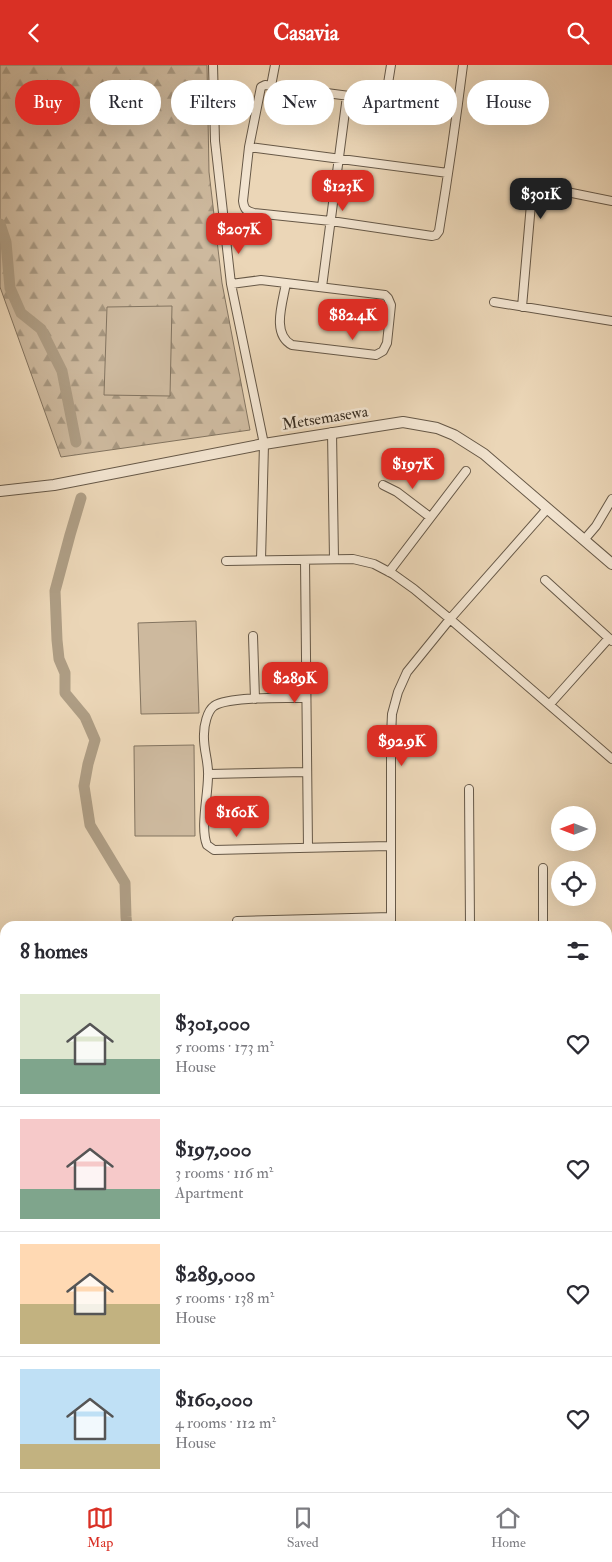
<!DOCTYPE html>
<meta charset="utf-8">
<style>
body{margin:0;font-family:"IM FELL Double Pica",serif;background:#f7f7f7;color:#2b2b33;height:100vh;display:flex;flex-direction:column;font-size:19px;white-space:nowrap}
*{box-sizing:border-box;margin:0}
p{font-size:16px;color:#7c7c81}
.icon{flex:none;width:28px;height:28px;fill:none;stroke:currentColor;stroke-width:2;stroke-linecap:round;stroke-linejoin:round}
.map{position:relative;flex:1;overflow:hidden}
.drawer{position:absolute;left:0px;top:856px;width:612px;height:571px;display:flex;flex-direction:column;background:#fff;border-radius:15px 15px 0 0;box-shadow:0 5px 20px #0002}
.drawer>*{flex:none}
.guide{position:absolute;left:15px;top:15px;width:582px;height:45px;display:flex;gap:10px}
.needle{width:32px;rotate:270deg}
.controls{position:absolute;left:551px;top:741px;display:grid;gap:10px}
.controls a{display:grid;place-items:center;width:45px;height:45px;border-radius:50%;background:#fff;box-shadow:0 5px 20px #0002;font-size:25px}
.price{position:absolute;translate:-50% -42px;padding:0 11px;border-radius:10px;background:#d93025;color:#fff;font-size:16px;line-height:32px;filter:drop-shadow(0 1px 2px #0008)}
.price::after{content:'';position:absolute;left:50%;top:30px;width:15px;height:11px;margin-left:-8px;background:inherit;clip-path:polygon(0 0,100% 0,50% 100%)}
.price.current{background:#222;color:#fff}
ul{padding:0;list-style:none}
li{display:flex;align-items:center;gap:15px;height:125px;padding:0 20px}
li+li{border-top:1px solid #e1e1e2}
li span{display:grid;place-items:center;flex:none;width:140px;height:100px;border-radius:0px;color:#555}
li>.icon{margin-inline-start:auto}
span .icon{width:60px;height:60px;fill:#fffc;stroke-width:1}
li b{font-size:21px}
h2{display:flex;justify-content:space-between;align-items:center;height:60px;padding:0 20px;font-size:21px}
.pill{padding:0 18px;border-radius:22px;background:#fff;box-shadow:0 5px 20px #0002;font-size:18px;line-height:45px}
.pill.current{background:#d93025;color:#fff}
header{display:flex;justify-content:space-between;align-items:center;height:65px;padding:0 20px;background:#d93025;color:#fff;font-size:22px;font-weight:800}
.tabs{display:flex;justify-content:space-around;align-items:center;height:70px;border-top:1px solid #e1e1e2;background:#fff;font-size:14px;color:#7c7c81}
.tabs a{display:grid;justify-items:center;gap:2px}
.tabs .current{color:#d93025}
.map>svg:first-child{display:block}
</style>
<header><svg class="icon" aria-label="back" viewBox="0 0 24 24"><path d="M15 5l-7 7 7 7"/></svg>Casavia<svg class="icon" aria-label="search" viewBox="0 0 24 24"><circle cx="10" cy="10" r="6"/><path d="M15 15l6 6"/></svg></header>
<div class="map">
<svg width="612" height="1427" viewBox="0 0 612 1427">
<defs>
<pattern id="forest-firs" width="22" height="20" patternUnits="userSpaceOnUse" patternTransform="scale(1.25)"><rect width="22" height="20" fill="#cdb99e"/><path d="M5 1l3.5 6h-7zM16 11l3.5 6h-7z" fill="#a79780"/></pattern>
</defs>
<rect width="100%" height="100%" fill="#ebd6b7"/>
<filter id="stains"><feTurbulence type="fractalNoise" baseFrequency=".004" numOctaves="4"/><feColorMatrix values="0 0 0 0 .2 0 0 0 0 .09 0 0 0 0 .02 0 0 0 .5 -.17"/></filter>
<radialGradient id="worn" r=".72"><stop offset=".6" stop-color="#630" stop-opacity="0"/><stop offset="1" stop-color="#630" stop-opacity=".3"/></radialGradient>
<!-- forest -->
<path fill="url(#forest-firs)" stroke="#837460" d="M 0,0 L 207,0 L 209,107 L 222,218 L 250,365 L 61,392 L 0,222 Z"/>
<!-- pitch -->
<path fill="#cdb99e" stroke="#837460" d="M 172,241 L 170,331 L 104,330 L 107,242 Z
M 196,556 L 199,648 L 141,649 L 138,558 Z
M 194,680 L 195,771 L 135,771 L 134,681 Z"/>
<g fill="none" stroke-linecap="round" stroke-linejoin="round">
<!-- river -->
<path stroke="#ae9d84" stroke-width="11" d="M 0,159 L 6,177 L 10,223 L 21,248 L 41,264 L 62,306 L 76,377
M 81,433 L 70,470 L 55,526 L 57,575 L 59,594 L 65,608 L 65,628 L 85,652 L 95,675 L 88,699 L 84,721 L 90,760 L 125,818 L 126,852 L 127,861"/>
<defs>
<path id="minor" d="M 213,0 L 215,76 L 231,219 L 264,379 L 261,495
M 271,21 L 275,0
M 385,37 L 391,0
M 457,45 L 265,20 L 261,22 L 249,82 L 243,136 C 244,144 246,146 254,148 L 331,156 L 432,171 L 436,170 L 439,166 C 448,111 456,56 463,0
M 249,82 L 448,108
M 286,218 L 385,230 L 388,233 L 391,240 L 387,278 L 383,286 L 376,290 L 292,280 C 271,269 283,237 286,218 Z
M 231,219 L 261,215 L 286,218
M 322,222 L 347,31
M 494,237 L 612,256
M 522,242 L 531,139 L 536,127 L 547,123 L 612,136
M 332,367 L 334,494
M 383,420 L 397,427 L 430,452
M 584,475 L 596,461 L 612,434
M 305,495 L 308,783
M 226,496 L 353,494 L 374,499 L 393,509 L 414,524 L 450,554 L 612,694
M 389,507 L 466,406
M 545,515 L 612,576
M 253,571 L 255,634
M 306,633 C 286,633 229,631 214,641 C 207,646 204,661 204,669 C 203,684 209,697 208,711 C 208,731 200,763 207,780 L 214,785 L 390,781
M 550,639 L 609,573
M 209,709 L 306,707
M 469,724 L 470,861
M 237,856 L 391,852
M 391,861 L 391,671 L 392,649 L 398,627 L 407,607 L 450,554 L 547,444
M 543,861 L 543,803
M 608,925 L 612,925
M 0,1021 L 0,1032
M 608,1076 L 612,1076
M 608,1254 L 612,1254
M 382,1422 L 382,1427"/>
<path id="tertiary" d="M 0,426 L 54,420 L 264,379 L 403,357 L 437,363 L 454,370 L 484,389 L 612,499"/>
<path id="secondary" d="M 608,1413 L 612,1413
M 0,1419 L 5,1419
M 527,1427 L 612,1425"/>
</defs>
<!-- minor casing -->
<use href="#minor" stroke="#665847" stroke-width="10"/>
<!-- tertiary casing -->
<use href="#tertiary" stroke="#665847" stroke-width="12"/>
<!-- secondary casing -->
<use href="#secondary" stroke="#392e22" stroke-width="14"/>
<!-- minor -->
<use href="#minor" stroke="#f2e4d0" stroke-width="8"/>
<!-- tertiary -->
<use href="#tertiary" stroke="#f2e4d0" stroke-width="10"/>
<!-- secondary -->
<use href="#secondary" stroke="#f2e4d0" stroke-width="11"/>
</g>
<g text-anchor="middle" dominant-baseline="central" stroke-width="5" stroke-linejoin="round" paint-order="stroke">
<!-- street labels -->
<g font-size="16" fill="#392e22" stroke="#f2e4d0">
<text transform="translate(325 353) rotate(-9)">Metsemasewa</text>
</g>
</g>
<rect width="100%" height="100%" filter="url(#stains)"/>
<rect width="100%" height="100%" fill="url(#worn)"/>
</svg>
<div class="controls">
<a><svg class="needle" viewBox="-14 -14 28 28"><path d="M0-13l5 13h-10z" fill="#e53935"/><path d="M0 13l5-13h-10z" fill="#7c7c81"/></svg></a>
<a><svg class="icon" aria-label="locate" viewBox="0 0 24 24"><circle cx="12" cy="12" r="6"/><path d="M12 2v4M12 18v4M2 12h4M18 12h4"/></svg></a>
</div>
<b class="price" style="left:343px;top:147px">$123K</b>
<b class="price current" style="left:541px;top:155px">$301K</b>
<b class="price" style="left:239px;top:190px">$207K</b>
<b class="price" style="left:353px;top:276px">$82.4K</b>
<b class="price" style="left:413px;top:425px">$197K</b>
<b class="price" style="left:295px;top:639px">$289K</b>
<b class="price" style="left:402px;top:702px">$92.9K</b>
<b class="price" style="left:237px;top:773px">$160K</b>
<div class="guide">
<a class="pill current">Buy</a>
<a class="pill">Rent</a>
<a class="pill">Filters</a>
<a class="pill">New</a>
<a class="pill">Apartment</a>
<a class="pill">House</a>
</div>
<section class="drawer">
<h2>8 homes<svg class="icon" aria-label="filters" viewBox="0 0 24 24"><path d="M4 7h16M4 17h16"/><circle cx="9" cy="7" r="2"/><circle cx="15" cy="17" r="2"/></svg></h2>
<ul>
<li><span style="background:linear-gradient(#dfe7d0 65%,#7fa58c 0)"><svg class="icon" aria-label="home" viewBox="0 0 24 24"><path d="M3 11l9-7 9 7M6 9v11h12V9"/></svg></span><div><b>$301,000</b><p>5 rooms · 173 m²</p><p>House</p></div><svg class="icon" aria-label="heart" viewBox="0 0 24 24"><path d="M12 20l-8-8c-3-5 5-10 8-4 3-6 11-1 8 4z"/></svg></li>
<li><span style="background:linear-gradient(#f6c9c9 70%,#7fa58c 0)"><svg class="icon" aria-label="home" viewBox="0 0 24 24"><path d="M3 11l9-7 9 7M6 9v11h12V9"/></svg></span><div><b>$197,000</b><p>3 rooms · 116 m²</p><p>Apartment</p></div><svg class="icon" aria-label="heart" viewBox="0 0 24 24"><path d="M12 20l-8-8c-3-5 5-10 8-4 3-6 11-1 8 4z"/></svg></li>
<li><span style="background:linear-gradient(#ffd9b3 60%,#c2b280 0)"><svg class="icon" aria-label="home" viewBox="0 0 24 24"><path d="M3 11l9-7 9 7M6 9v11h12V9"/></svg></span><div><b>$289,000</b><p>5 rooms · 138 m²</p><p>House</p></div><svg class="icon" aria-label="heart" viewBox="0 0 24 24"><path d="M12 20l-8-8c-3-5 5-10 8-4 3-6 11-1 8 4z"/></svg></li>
<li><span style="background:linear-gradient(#bfe0f5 75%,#c2b280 0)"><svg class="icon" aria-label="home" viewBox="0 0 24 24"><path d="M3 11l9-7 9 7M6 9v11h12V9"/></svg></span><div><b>$160,000</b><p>4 rooms · 112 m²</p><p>House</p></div><svg class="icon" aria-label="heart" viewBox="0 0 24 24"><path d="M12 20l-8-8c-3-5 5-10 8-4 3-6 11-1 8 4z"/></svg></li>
</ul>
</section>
</div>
<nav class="tabs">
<a class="current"><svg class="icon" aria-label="map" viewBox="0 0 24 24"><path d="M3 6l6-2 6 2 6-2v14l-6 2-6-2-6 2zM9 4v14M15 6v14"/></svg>Map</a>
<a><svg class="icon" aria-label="saved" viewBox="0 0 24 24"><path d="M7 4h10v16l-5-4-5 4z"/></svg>Saved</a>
<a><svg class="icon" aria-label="home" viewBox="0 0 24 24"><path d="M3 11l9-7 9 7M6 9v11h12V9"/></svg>Home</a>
</nav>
